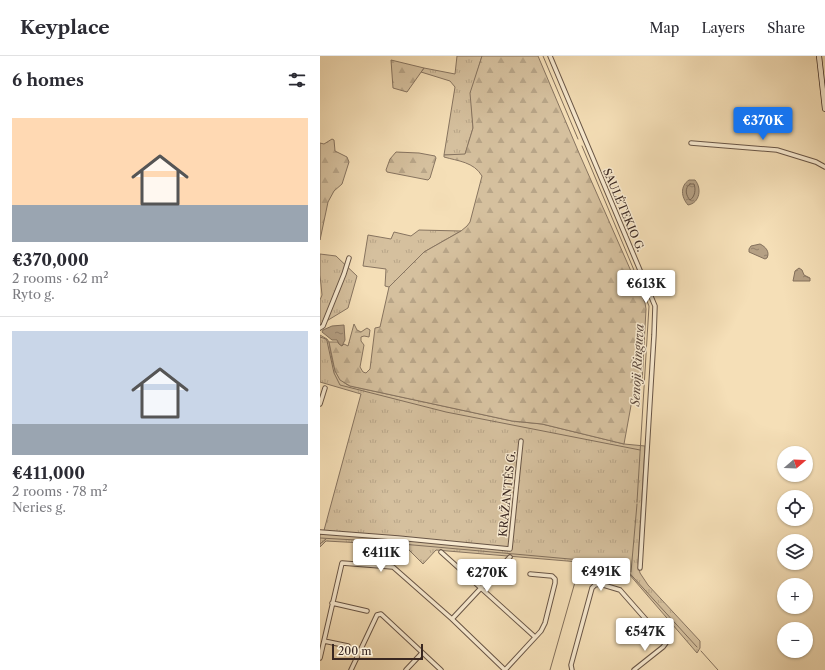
<!DOCTYPE html>
<meta charset="utf-8">
<style>
body{margin:0;font-family:"Libre Caslon Text",serif;background:#f7f7f7;color:#2b2b33;height:100vh;display:flex;flex-direction:column;font-size:15px;white-space:nowrap}
*{box-sizing:border-box;margin:0}
p{font-size:13px;color:#7c7c81}
.icon{flex:none;width:22px;height:22px;fill:none;stroke:currentColor;stroke-width:2;stroke-linecap:round;stroke-linejoin:round}
.map{position:relative;flex:1;overflow:hidden}
.panel{display:flex;flex-direction:column;background:#fff;width:320px}
.panel>*{flex:none}
.needle{width:26px;rotate:71deg}
.controls{position:absolute;left:457px;top:390px;display:grid;gap:8px}
.controls a{display:grid;place-items:center;width:36px;height:36px;border-radius:50%;background:#fff;box-shadow:0 1px 3px #0004;font-size:20px}
.scale{position:absolute;left:12px;bottom:10px;width:91px;box-sizing:border-box;padding-left:4px;border:2px solid #392721;border-top:0;font-size:11px;line-height:14px;white-space:nowrap;color:#392721;-webkit-text-stroke:3px #f8ead0;paint-order:stroke}
.price{position:absolute;translate:-50% -34px;padding:0 9px;border-radius:4px;background:#fff;color:#222;font-size:13px;line-height:26px;filter:drop-shadow(0 1px 2px #0008)}
.price::after{content:'';position:absolute;left:50%;top:24px;width:12px;height:9px;margin-left:-6px;background:inherit;clip-path:polygon(0 0,100% 0,50% 100%)}
.price.on{background:#1a73e8;color:#fff}
ul{padding:0;list-style:none}
li{display:grid;align-content:center;gap:8px;height:212px;padding:0 12px}
li+li{border-top:1px solid #e1e1e2}
li span{display:grid;place-items:center;height:124px;border-radius:0px;color:#555}
li>.icon{margin-inline-start:auto}
span .icon{width:72px;height:72px;fill:#fffc;stroke-width:1}
li b{font-size:17px}
h2{display:flex;justify-content:space-between;align-items:center;height:48px;padding:0 12px;font-size:17px}
header{display:flex;align-items:center;gap:24px;box-sizing:border-box;height:56px;padding:0 20px;background:#fff;border-bottom:1px solid #e1e1e2}
header strong{font-size:19px}
nav{display:flex;gap:22px;margin-inline-start:auto;font-size:14px}
main{display:flex;flex:1;min-height:0}
.map>svg:first-child{display:block}
</style>
<header>
<strong>Keyplace</strong>
<nav><a>Map</a><a>Layers</a><a>Share</a></nav>
</header>
<main>
<section class="panel">
<h2>6 homes<svg class="icon" aria-label="filters" viewBox="0 0 24 24"><path d="M4 7h16M4 17h16"/><circle cx="9" cy="7" r="2"/><circle cx="15" cy="17" r="2"/></svg></h2>
<ul>
<li><span style="background:linear-gradient(#ffd9b3 70%,#9aa5b1 0)"><svg class="icon" aria-label="home" viewBox="0 0 24 24"><path d="M3 11l9-7 9 7M6 9v11h12V9"/></svg></span><div><b>€370,000</b><p>2 rooms · 62 m²</p><p>Ryto g.</p></div></li>
<li><span style="background:linear-gradient(#c9d6e8 75%,#9aa5b1 0)"><svg class="icon" aria-label="home" viewBox="0 0 24 24"><path d="M3 11l9-7 9 7M6 9v11h12V9"/></svg></span><div><b>€411,000</b><p>2 rooms · 78 m²</p><p>Neries g.</p></div></li>
</ul>
</section>
<div class="map">
<svg width="505" height="614" viewBox="0 0 505 614">
<defs>
<pattern id="grass-tufts" width="24" height="20" patternUnits="userSpaceOnUse"><rect width="24" height="20" fill="#d5c09e"/><path d="M3 7l-1-3M5 7V3M7 7l1-3M15 17l-1-3M17 17v-4M19 17l1-3" fill="none" stroke="#b8a588"/></pattern>
<pattern id="forest-firs" width="22" height="20" patternUnits="userSpaceOnUse"><rect width="22" height="20" fill="#d5c09e"/><path d="M5 1l3.5 6h-7zM16 11l3.5 6h-7z" fill="#b8a588"/></pattern>
<pattern id="water-ripples" width="26" height="14" patternUnits="userSpaceOnUse"><rect width="26" height="14" fill="#b5a084"/><path d="M2 4q2-2 4 0t4 0M15 11q2-2 4 0t4 0" fill="none" stroke="#94826c"/></pattern>
</defs>
<rect width="100%" height="100%" fill="#f5dfb7"/>
<filter id="stains"><feTurbulence type="fractalNoise" baseFrequency=".005" numOctaves="4"/><feColorMatrix values="0 0 0 0 .2 0 0 0 0 .09 0 0 0 0 .02 0 0 0 .5 -.17"/></filter>
<radialGradient id="worn" r=".72"><stop offset=".6" stop-color="#630" stop-opacity="0"/><stop offset="1" stop-color="#630" stop-opacity=".3"/></radialGradient>
<!-- grass -->
<path fill="url(#grass-tufts)" stroke="#877460" d="M 137,0 L 162,0 L 151,37 L 153,72 L 145,99 L 124,99 L 135,31 L 130,25 L 101,16 L 104,12 L 135,18 Z
M 99,174 L 141,175 L 104,196 L 69,231 L 65,230 L 66,213 L 43,210 L 48,179 L 71,183 L 74,176 L 91,180 Z
M 0,198 L 16,200 L 37,220 L 28,252 L 0,269 L 0,244 L 2,239 L 0,219 Z
M 0,279 L 7,283 L 9,286 C 12,302 13,323 30,330 L 192,365 L 222,368 L 304,388 L 325,390 L 318,507 L 320,517 L 328,529 L 380,585 L 380,592 L 377,597 L 309,518 L 303,513 L 296,511 L 259,506 L 116,494 L 103,508 L 87,492 L 61,488 L 6,485 L 0,491 L 0,478 L 3,478 L 41,338 L 0,326 Z"/>
<!-- forest -->
<path fill="url(#forest-firs)" stroke="#877460" d="M 162,0 L 218,0 L 259,97 L 325,247 L 326,253 L 322,328 L 312,344 L 304,388 L 222,368 L 192,365 L 30,330 L 20,324 L 15,315 L 9,286 L 18,286 L 19,288 L 22,290 L 24,288 L 28,290 L 34,268 L 37,274 L 41,276 L 47,272 L 50,274 L 49,281 L 44,280 L 41,281 L 41,285 L 44,289 L 40,311 L 43,316 L 46,317 L 50,313 L 55,272 L 60,271 L 69,231 L 104,196 L 141,175 L 147,170 L 150,166 L 162,120 C 154,106 138,105 124,101 L 124,99 L 145,98 L 153,72 L 150,37 Z
M 71,4 L 104,12 L 87,36 L 73,32 Z
M 12,83 L 14,84 L 15,95 L 27,101 L 29,106 L 22,128 L 14,135 L 8,146 L 0,184 L 0,87 L 4,88 Z
M 76,96 L 99,97 L 115,100 L 116,102 L 110,122 L 108,124 L 67,116 L 66,114 L 70,103 Z"/>
<!-- water -->
<path fill="url(#water-ripples)" stroke="#83705c" d="M 369,124 L 375,124 C 382,132 380,147 368,149 C 361,141 360,130 369,124 Z
M 440,188 C 446,191 450,196 447,202 L 445,203 L 429,196 L 429,193 L 431,190 Z
M 479,212 L 482,214 L 484,219 L 490,222 L 490,225 L 473,225 L 475,215 Z
M 24,269 L 25,284 L 22,290 L 19,288 L 17,284 L 12,284 L 2,276 L 3,274 L 12,270 Z"/>
<g fill="none" stroke-linecap="round" stroke-linejoin="round">
<!-- shore -->
<path stroke="#776452" stroke-width="1" d="M 370,128 L 374,128 C 376,133 375,141 370,144 C 366,140 364,132 370,128 Z"/>
<!-- stream -->
<path stroke="#83705c" stroke-width="1" d="M 223,0 L 258,83
M 262,90 L 329,250 L 317,446
M 0,281 L 6,283 L 7,285 L 14,317 L 20,329 L 126,356 L 320,394
M 0,482 L 36,484 L 116,491 L 261,504 L 303,510 L 377,591
M 0,488 L 6,483
M 311,516 L 317,448
M 381,595 L 398,614
M 230,614 L 261,505"/>
<defs>
<path id="minor" d="M 230,0 L 335,250 L 334,279 L 320,512
M 371,87 L 457,94 L 496,106 L 505,111
M 0,272 L 3,270 L 24,218 L 29,202
M 0,348 L 5,332
M 0,476 L 78,482 L 190,493 L 201,385
M 121,496 L 215,581
M 12,547 L 47,555
M 132,563 L 190,501
M 4,585 L 28,590
M 0,602 L 22,507 L 73,511 L 132,563 L 185,614 L 221,575 L 225,567 L 235,527 L 235,523 L 232,520 L 210,518
M 31,614 L 57,559 L 61,558 L 121,614
M 86,614 L 102,597
M 252,614 L 251,609 L 272,532 L 275,529 L 280,528 L 300,534 L 344,584 L 346,587 L 343,591 L 314,614"/>
<path id="secondary" d="M 499,0 L 505,53"/>
</defs>
<!-- minor casing -->
<use href="#minor" stroke="#685546" stroke-width="5.5"/>
<!-- secondary casing -->
<use href="#secondary" stroke="#392721" stroke-width="6"/>
<!-- minor -->
<use href="#minor" stroke="#f8ead0" stroke-width="3.5"/>
<!-- secondary -->
<use href="#secondary" stroke="#f8ead0" stroke-width="4.5"/>
</g>
<g text-anchor="middle" dominant-baseline="central" stroke-width="3" stroke-linejoin="round" paint-order="stroke">
<!-- street labels -->
<g font-size="11" fill="#392721" stroke="#f8ead0">
<text transform="translate(304 154) rotate(67)">SAULĖTEKIO G.</text>
<text transform="translate(187 438) rotate(-84)">KRAŽANTĖS G.</text>
</g>
<!-- water labels -->
<g font-size="12" font-style="italic" fill="#5e4b3f" stroke="#f8ead0">
<text transform="translate(317 309) rotate(-87)">Senoji Ringuva</text>
</g>
</g>
<rect width="100%" height="100%" filter="url(#stains)"/>
<rect width="100%" height="100%" fill="url(#worn)"/>
</svg>
<div class="controls">
<a><svg class="needle" viewBox="-14 -14 28 28"><path d="M0-13l5 13h-10z" fill="#e53935"/><path d="M0 13l5-13h-10z" fill="#7c7c81"/></svg></a>
<a><svg class="icon" aria-label="locate" viewBox="0 0 24 24"><circle cx="12" cy="12" r="6"/><path d="M12 2v4M12 18v4M2 12h4M18 12h4"/></svg></a>
<a><svg class="icon" aria-label="layers" viewBox="0 0 24 24"><path d="M12 4l9 5-9 5-9-5zM3 14l9 5 9-5"/></svg></a>
<a>+</a>
<a>−</a>
</div>
<div class="scale">200 m</div>
<b class="price on" style="left:443px;top:85px">€370K</b>
<b class="price" style="left:326px;top:248px">€613K</b>
<b class="price" style="left:61px;top:517px">€411K</b>
<b class="price" style="left:281px;top:536px">€491K</b>
<b class="price" style="left:167px;top:537px">€270K</b>
<b class="price" style="left:325px;top:596px">€547K</b>
</div>
</main>
